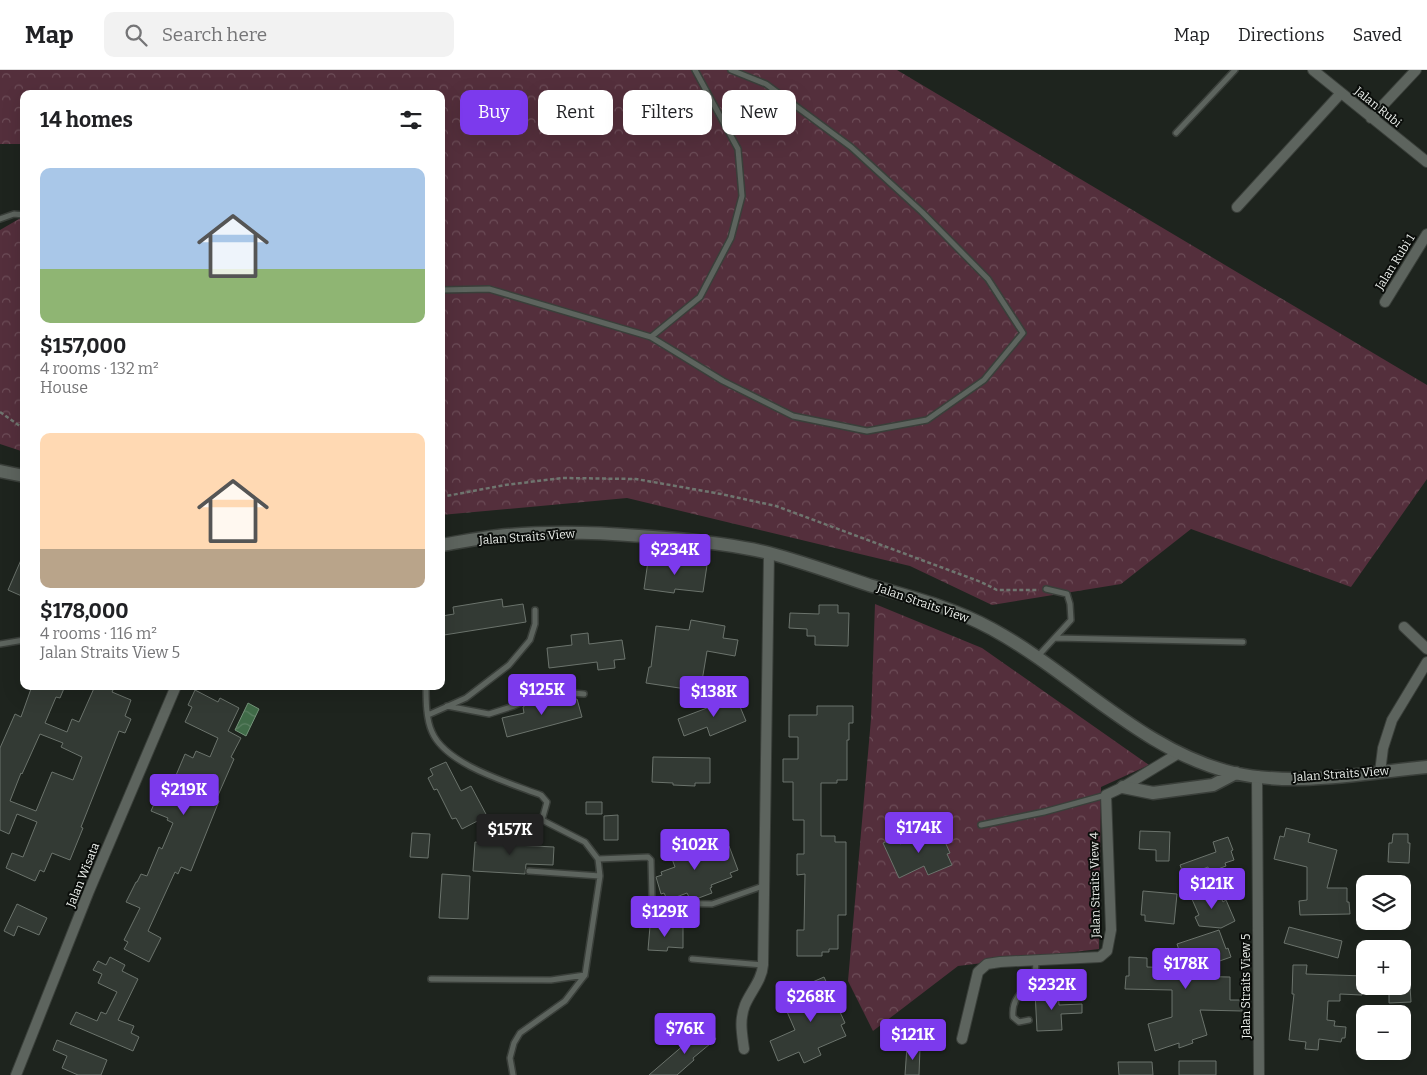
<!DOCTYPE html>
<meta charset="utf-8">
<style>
body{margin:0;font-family:Bitter,serif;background:#f2f2f2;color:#202124;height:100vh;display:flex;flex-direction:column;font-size:19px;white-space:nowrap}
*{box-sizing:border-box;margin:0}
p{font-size:16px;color:#757577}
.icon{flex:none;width:28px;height:28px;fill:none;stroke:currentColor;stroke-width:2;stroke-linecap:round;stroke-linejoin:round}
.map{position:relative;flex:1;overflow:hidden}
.details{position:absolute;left:20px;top:20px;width:425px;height:600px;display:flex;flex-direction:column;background:#fff;border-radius:10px;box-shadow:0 5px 20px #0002}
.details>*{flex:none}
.hud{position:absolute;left:460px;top:20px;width:475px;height:45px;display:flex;gap:10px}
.fabs{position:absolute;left:1356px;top:805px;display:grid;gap:10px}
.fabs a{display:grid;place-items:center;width:55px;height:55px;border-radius:10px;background:#fff;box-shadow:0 5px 20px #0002;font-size:25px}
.price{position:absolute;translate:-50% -42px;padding:0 11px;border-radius:5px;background:#7c3aed;color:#fff;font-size:16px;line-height:32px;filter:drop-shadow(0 1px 2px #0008)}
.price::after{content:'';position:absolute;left:50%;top:30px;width:15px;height:11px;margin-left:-8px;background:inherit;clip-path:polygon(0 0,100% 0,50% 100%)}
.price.active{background:#222;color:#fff}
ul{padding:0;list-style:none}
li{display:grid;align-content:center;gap:10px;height:265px;padding:0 20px}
li span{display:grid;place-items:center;height:155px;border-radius:10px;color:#555}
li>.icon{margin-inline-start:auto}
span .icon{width:90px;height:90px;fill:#fffc;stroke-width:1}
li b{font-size:21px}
h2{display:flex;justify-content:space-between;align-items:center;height:60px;padding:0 20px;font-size:21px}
.chip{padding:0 18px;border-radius:10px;background:#fff;box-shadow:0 5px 20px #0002;font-size:18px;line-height:45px}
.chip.active{background:#7c3aed;color:#fff}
header{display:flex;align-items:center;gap:30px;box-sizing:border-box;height:70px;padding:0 25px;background:#fff;border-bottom:1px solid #e0e0e0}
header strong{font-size:24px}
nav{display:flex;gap:28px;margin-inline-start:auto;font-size:18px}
.search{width:350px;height:45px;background:#f2f2f2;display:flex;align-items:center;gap:12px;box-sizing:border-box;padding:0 18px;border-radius:10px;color:#757577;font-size:19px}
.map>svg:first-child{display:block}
</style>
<header>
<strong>Map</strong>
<div class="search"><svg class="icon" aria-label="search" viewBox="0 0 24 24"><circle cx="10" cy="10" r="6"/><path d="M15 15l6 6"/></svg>Search here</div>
<nav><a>Map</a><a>Directions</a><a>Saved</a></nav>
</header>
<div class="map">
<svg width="1427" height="1005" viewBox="0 0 1427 1005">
<defs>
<pattern id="forest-crowns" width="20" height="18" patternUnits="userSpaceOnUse" patternTransform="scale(1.25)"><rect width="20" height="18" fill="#542f3c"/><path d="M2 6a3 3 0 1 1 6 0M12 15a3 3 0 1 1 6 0" fill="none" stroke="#6d4d58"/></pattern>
<pattern id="water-waves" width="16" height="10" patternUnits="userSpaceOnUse" patternTransform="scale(1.25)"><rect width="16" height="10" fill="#406b48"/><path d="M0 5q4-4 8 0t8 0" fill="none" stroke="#5c8063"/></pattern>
</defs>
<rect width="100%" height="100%" fill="#1e241e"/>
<!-- forest -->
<path fill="url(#forest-crowns)" d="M 0,0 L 897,0 L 1427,315 L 1427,409 L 1351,517 L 1191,459 L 1121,514 L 992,535 L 910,496 L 627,428 L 441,445 L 441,24 L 24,24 L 24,74 L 0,74 Z
M 24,146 L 24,382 L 0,374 L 0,160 Z
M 875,534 L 982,578 L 1149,695 L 1101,717 L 1099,879 L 958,896 L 873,961 L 848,911 L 871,649 Z"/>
<!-- water -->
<path fill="url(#water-waves)" stroke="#749379" d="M 248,633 L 259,639 L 246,666 L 235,660 Z"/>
<!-- building -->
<path fill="#333a34" stroke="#6b736c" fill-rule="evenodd" d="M 24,483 L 24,527 L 8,520 Z
M 652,488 L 707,495 L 703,522 L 675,519 L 674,523 L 644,519 L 648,491 L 651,492 Z
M 502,529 L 503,537 L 523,534 L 526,552 L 444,565 L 442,546 L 454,544 L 453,537 Z
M 819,535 L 838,535 L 838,543 L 849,543 L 848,576 L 815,575 L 815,566 L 807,566 L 807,559 L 789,558 L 790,543 L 819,544 Z
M 691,550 L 725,556 L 723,568 L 738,570 L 735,586 L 707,581 L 701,617 L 687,615 L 686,619 L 646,613 L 649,597 L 651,597 L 656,556 L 689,560 Z
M 588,563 L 589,574 L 622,570 L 625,589 L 614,590 L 615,598 L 598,600 L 597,592 L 549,598 L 547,578 L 572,575 L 571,565 Z
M 32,616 L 65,616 L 60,628 L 56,627 L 45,653 L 67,662 L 72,649 L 79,652 L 95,616 L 115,616 L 112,622 L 131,630 L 125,646 L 131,649 L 125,663 L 119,661 L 81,757 L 83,758 L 70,790 L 52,783 L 44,802 L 40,800 L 35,811 L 6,798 L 12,783 L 23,787 L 37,752 L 17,744 L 9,764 L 0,760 L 0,678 L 15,644 L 21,647 ZM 40,664 L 63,673 L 61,677 L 82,687 L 73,710 L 52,702 L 36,741 L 10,731 L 21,703 L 22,704 Z
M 195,620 L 218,632 L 220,628 L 239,638 L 228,661 L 241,668 L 231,687 L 234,689 L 216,730 L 219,731 L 191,801 L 181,797 L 178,804 L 175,802 L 148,861 L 161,868 L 149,892 L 124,879 L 128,872 L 124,870 L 140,838 L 126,832 L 136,812 L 137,812 L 141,804 L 147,806 L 159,777 L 162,779 L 173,753 L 167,750 L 168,748 L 151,741 L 166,706 L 174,710 L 185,684 L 193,688 L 196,681 L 210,687 L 218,668 L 185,652 L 192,637 L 188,635 Z
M 559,626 L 561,626 L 563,632 L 577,629 L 582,647 L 507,667 L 502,648 L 524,643 L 523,637 L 526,635 Z
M 736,627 L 746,651 L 710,666 L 707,657 L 684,666 L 678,649 Z
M 817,636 L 853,636 L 853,653 L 849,653 L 849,670 L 847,670 L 847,710 L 837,710 L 837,713 L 821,713 L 821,766 L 835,766 L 835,772 L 846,772 L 846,845 L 838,845 L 838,879 L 829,879 L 829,882 L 822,882 L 822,886 L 797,886 L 797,860 L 804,860 L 805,804 L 797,805 L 797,784 L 804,784 L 804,750 L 793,750 L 793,712 L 783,712 L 783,689 L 798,689 L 798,667 L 789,667 L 789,645 L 817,645 Z
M 653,687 L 710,688 L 710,713 L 695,713 L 695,716 L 673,715 L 673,713 L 652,712 Z
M 446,692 L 461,721 L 471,716 L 487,746 L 462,759 L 456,748 L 452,749 L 437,719 L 434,720 L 428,708 L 433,705 L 430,699 Z
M 586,732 L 602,732 L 602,744 L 586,744 Z
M 618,745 L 618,770 L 604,770 L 604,746 Z
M 1286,758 L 1310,764 L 1308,772 L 1337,780 L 1327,818 L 1347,818 L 1347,832 L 1349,832 L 1350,844 L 1300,845 L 1299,831 L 1307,830 L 1307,797 L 1274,789 L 1280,766 L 1284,767 Z
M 937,759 L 940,766 L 942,765 L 950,783 L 947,784 L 952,795 L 928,805 L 924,796 L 899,808 L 883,773 L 897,767 L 900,774 Z
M 1140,761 L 1170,762 L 1169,791 L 1156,791 L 1156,780 L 1139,779 Z
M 412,763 L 430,764 L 428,788 L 410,787 Z
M 500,763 L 515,764 L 515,775 L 554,777 L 553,795 L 526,794 L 525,804 L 473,801 L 475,772 L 499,774 Z
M 1393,764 L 1408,764 L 1408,773 L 1410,773 L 1409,793 L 1388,792 L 1389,773 L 1392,773 Z
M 1228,767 L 1233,780 L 1231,781 L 1234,790 L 1225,793 L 1226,796 L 1210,802 L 1208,797 L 1184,806 L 1180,795 L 1216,782 L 1213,772 Z
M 696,768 L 703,786 L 729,776 L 738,800 L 730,803 L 732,807 L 711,815 L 712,817 L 710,818 L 712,823 L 696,829 L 690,829 L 687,823 L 671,829 L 667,829 L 664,823 L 661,824 L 656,807 L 662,805 L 661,802 L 675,797 L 668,778 Z
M 442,804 L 470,806 L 468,849 L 439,848 Z
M 1213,817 L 1216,824 L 1219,823 L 1223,832 L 1226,830 L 1235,851 L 1221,858 L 1199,856 L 1195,847 L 1199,845 L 1191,827 Z
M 1143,821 L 1177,824 L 1174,854 L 1145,851 L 1145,845 L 1141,845 Z
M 17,834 L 47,848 L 39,865 L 18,856 L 14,866 L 4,861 Z
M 650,856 L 683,857 L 683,878 L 668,877 L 667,881 L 648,880 Z
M 1289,857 L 1342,871 L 1338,888 L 1284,873 Z
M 1219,860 L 1226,879 L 1228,878 L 1231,887 L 1177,906 L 1230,907 L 1230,930 L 1242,930 L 1242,941 L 1200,940 L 1207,965 L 1192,970 L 1193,973 L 1179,978 L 1179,973 L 1155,981 L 1148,954 L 1172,947 L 1172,920 L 1125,919 L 1126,906 L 1129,906 L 1129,887 L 1147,888 L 1147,897 L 1178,898 L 1172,883 L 1179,880 L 1177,874 Z
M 110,887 L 125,895 L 122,901 L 138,909 L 118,950 L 134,956 L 131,963 L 139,967 L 133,981 L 70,954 L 76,942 L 97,951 L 101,942 L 106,944 L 117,922 L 98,913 L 102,904 L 93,900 L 98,891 L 106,895 Z
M 1293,895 L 1307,895 L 1306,904 L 1364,906 L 1362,925 L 1340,924 L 1340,931 L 1328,931 L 1327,950 L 1335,951 L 1334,956 L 1346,957 L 1345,968 L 1342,968 L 1341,972 L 1319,969 L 1318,980 L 1305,979 L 1306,972 L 1289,970 L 1294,924 L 1292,924 Z
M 824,907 L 845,953 L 841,955 L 846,966 L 818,978 L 821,985 L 804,993 L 799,982 L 778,991 L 770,971 L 795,960 L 785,937 L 796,932 L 792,921 Z
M 1389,916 L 1410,916 L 1411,932 L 1389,933 Z
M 1058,920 L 1059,935 L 1082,934 L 1082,943 L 1061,944 L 1062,960 L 1037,961 L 1035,921 Z
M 707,958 L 716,969 L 693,988 L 694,990 L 677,1005 L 649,1005 L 685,974 L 686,976 Z
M 57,970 L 107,990 L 101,1005 L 78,1005 L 62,998 L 67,986 L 53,980 Z
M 907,976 L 920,977 L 919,1005 L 905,1005 Z
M 1179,991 L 1216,991 L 1216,1005 L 1179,1005 Z
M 1118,992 L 1152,992 L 1153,1005 L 1119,1005 Z"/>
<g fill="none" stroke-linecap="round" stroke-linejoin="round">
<defs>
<path id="service" d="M 1176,63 L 1235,0
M 0,149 L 14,144 L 24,145
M 441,220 L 489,219 L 651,267 L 723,311 L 793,346 L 867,361 L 927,350 L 984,310 L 1023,263 L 988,209 L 922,142 L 851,77 L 766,14 L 731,0
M 651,267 L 700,227 L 731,168 L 742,126 L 738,79 L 695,0
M 1055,568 L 1243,572
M 0,574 L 24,570
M 1038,586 L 1071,550 L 1070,534 L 1067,524 L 1046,519
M 426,616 C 426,630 426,649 432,662 C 446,695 510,713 541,725 L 547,732 L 542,750 L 585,772 L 598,789 L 600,806 L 585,905 L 565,931 L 520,963 L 514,973 L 510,988 L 513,1005
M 447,636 L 489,644 L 514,636 L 537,625 L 549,621 L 584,624
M 428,645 L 466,628 L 509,595 L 530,570 L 535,554 L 535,540
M 981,755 L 1044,742 L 1106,725
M 486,758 C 506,751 520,748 542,750
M 598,789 L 648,787 L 651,790 L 652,827 L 654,831 L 658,833 L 712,834 L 763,816
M 529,801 L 600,806
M 692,889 L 763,895
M 431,909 L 551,910 L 585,905
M 1029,950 L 1019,952 L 1013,947 C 1011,929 1022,921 1035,910 L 1036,890"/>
<path id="minor" d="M 1313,0 L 1427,92
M 1371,48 L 1416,0
M 1237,137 L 1341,23
M 1385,232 L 1427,164
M 1404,557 L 1427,579
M 1380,702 L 1383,678 L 1392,650 L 1427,592
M 1257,706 L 1259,1005
M 962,969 L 978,902 L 987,894 L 1000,892 L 1100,887 L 1107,881 L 1111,860 L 1106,725 L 1123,717 L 1179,683
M 744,979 C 742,964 739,950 745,935 C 751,921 762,910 763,895 C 764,757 768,620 769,483
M 16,1005 L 89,821 L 176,616"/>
<path id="tertiary" d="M 0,401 L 24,406
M 441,475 C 460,472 479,468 498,466 C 554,460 610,463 666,468 C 700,471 736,475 769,483 C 803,492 836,504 869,515 C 911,527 954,538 992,559 C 1073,603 1143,682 1234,703 C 1297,717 1364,703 1427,697
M 1123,717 L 1153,723 L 1213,715 L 1236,703"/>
</defs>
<!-- service casing -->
<use href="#service" stroke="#3a3f3a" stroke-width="8"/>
<!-- minor casing -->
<use href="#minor" stroke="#3a3f3a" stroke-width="12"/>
<!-- tertiary casing -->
<use href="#tertiary" stroke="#3a3f3a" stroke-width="15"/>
<!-- path -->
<path stroke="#6f756f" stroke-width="2.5" stroke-dasharray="4 2.5" stroke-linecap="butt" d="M 0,342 L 24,359
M 441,427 L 505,415 L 562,408 L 636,409 L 721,424 L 776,436 L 981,512 L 997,520 L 1039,520"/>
<!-- service -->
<use href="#service" stroke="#5d645e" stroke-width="5"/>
<!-- minor -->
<use href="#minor" stroke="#5d645e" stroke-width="10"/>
<!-- tertiary -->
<use href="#tertiary" stroke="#5d645e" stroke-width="12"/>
</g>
<g text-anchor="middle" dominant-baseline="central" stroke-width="4" stroke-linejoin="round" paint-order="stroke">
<!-- street labels -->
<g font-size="12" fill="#ecf0ec" stroke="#0a0d0a">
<text transform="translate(1378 37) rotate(39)">Jalan Rubi</text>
<text transform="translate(1395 192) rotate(-58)">Jalan Rubi 1</text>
<text transform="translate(527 467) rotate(-4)">Jalan Straits View</text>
<text transform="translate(923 533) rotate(19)">Jalan Straits View</text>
<text transform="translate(1341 704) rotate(-4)">Jalan Straits View</text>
<text transform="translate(83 805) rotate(-68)">Jalan Wisata</text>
<text transform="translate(1095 815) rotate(-91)">Jalan Straits View 4</text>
<text transform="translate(1246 916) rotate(-90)">Jalan Straits View 5</text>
</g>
</g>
</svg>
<div class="fabs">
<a><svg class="icon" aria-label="layers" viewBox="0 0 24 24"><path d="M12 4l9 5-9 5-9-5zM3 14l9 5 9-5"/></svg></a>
<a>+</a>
<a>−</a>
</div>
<b class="price" style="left:675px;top:506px">$234K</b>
<b class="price" style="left:542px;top:646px">$125K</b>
<b class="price" style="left:714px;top:648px">$138K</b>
<b class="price" style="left:184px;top:746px">$219K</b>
<b class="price" style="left:919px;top:784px">$174K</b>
<b class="price active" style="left:510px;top:786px">$157K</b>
<b class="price" style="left:695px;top:801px">$102K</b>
<b class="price" style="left:1212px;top:840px">$121K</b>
<b class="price" style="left:665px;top:868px">$129K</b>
<b class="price" style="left:1186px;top:920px">$178K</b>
<b class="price" style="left:1052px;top:941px">$232K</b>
<b class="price" style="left:811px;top:953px">$268K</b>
<b class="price" style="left:685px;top:985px">$76K</b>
<b class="price" style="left:913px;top:991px">$121K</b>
<div class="hud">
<a class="chip active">Buy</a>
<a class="chip">Rent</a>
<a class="chip">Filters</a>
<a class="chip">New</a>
</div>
<section class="details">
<h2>14 homes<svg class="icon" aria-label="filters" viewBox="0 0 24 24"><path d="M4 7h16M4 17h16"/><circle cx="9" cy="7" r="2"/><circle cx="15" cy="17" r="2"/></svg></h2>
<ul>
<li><span style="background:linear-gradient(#a9c7e8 65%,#8fb573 0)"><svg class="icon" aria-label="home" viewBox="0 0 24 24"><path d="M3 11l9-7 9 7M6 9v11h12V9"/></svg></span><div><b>$157,000</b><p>4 rooms · 132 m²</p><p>House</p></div></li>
<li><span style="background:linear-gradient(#ffd9b3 75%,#b9a48a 0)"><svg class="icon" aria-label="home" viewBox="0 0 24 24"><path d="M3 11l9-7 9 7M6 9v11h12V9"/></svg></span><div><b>$178,000</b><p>4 rooms · 116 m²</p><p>Jalan Straits View 5</p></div></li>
</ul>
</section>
</div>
